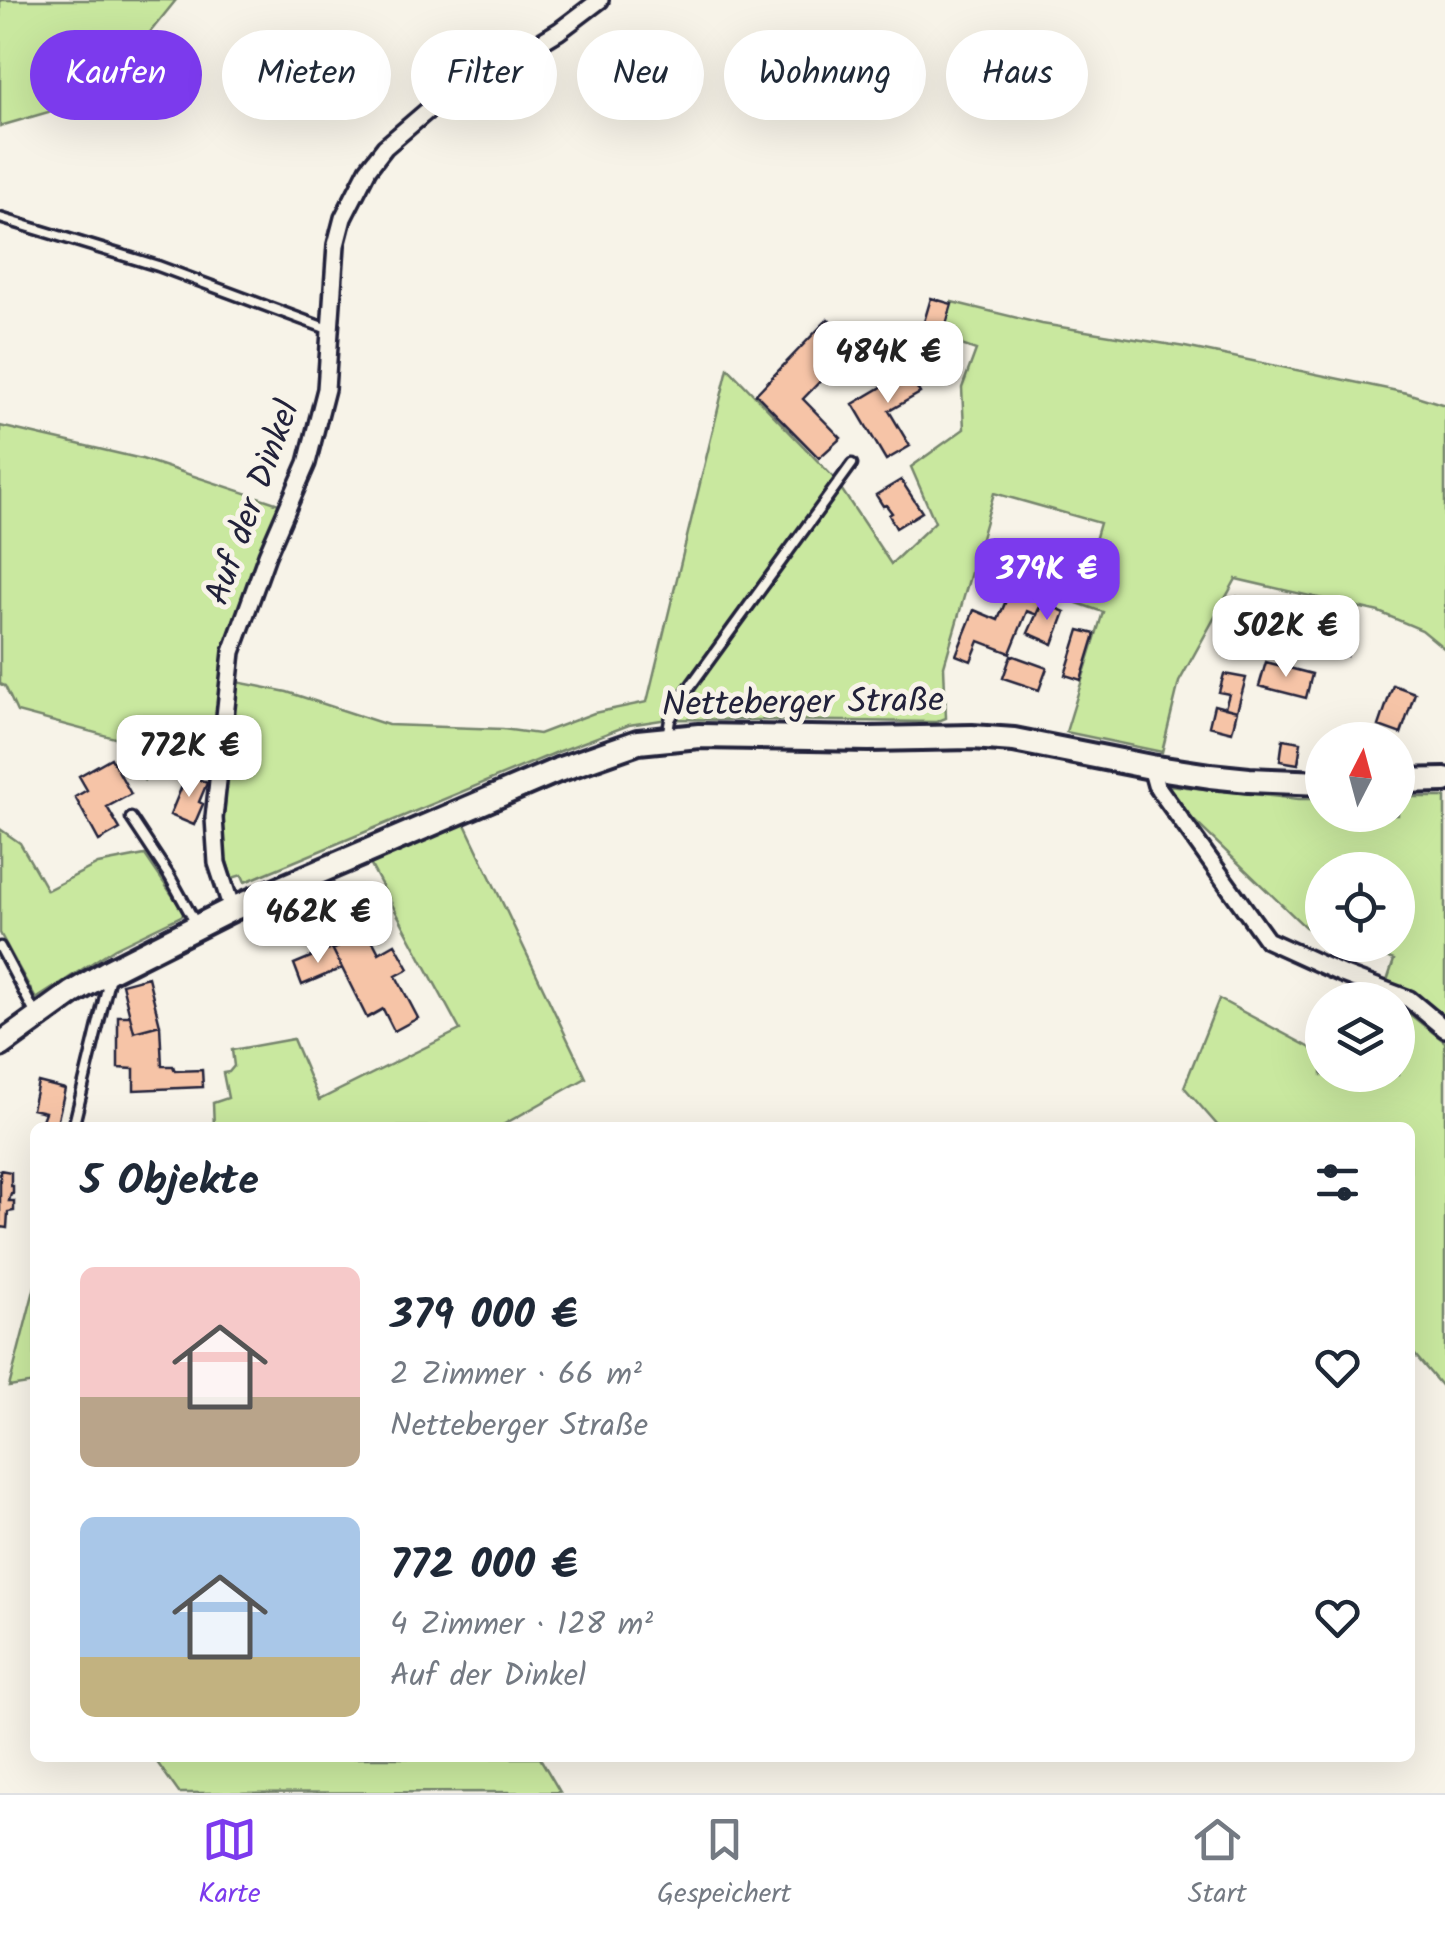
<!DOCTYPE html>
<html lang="de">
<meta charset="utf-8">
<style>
body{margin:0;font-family:Kalam,sans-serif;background:#f2f2f3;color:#1f2937;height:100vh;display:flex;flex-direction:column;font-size:38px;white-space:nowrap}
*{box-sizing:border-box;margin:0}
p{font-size:32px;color:#747a83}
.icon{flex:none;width:55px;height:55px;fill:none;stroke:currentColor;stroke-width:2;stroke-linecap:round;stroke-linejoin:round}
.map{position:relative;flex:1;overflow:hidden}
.details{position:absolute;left:30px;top:1122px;width:1385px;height:640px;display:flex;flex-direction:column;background:#fff;border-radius:15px;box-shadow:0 10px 40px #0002}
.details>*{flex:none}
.guide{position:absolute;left:30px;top:30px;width:1385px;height:90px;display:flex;gap:20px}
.needle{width:65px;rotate:6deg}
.controls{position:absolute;left:1305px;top:722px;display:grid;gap:20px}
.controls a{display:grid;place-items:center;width:110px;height:110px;border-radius:50%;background:#fff;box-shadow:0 10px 40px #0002;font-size:50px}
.price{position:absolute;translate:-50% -85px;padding:0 22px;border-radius:20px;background:#fff;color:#222;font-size:32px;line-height:65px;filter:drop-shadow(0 2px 5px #0008)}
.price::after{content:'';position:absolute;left:50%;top:60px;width:30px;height:22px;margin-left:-15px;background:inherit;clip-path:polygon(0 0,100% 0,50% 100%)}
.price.selected{background:#7c3aed;color:#fff}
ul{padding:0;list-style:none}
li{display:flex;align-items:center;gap:30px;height:250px;padding:0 50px}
li span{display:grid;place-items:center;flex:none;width:280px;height:200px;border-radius:15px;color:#555}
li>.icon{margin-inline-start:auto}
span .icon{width:120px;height:120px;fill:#fffc;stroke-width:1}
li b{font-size:42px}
h2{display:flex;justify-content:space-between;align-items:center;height:120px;padding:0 50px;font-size:42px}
.chip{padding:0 35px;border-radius:45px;background:#fff;box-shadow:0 10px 40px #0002;font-size:35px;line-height:90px}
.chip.selected{background:#7c3aed;color:#fff}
.menu{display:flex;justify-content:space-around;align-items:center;height:140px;border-top:2px solid #e0e1e3;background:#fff;font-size:28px;color:#747a83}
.menu a{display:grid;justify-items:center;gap:5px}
.menu .selected{color:#7c3aed}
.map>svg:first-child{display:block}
</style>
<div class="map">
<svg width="1445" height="1793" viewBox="0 0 1445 1793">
<rect width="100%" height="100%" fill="#f7f3e8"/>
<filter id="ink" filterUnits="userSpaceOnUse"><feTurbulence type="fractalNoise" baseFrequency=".01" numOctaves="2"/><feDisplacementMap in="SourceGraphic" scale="20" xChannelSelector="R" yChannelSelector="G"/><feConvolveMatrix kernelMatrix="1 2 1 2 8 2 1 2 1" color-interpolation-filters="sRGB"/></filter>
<g filter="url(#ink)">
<!-- green -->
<path fill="#c9e89f" stroke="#76856d" stroke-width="2.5" d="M 0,0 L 176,0 L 97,98 L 0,126 Z
M 952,302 L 1042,324 L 1185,347 L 1407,393 L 1445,405 L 1445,649 L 1422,630 L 1379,612 L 1236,579 L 1179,682 L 1162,752 L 1066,732 L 1103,612 L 1077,603 L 1100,523 L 994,493 L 944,666 L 946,718 L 936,722 L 668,719 L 629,725 L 555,753 L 245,882 L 242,875 L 232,878 L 222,845 L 228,764 L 227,680 L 287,692 L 388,725 L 503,729 L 539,734 L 594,713 L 647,702 L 728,368 L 834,478 L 891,564 L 935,522 L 911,467 L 964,429 L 962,388 L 976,350 L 941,338 Z
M 0,426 L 142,459 L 279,504 L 231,628 L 213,747 L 165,732 L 144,780 L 124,760 L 130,742 L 17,712 L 5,686 L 0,684 Z
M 1168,785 L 1299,799 L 1322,799 L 1322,815 L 1398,815 L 1398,797 L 1445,797 L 1445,1019 L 1422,1000 L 1386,984 L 1394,960 L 1353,945 L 1398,945 L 1398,870 L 1322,870 L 1322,934 L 1305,927 L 1183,810 Z
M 462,818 L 586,1078 L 499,1127 L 214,1127 L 213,1103 L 228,1098 L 223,1073 L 229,1072 L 234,1066 L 232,1050 L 293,1039 L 319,1100 L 460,1030 L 368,860 Z
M 0,829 L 20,843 L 47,890 L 98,864 L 145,855 L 185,914 L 115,948 L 36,999 L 0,933 Z
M 1219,999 L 1322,1054 L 1322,1075 L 1398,1075 L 1398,1005 L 1445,1042 L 1445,1390 L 1410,1349 L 1410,1128 L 1219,1127 L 1184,1087 Z
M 35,1286 L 35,1383 L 9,1387 Z
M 154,1758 L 540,1758 L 560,1792 L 179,1793 Z"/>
<!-- building -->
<path fill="#f6c4a7" stroke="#22223b" stroke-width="2.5" d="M 931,298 L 952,304 L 935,362 L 914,356 Z
M 828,319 L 855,345 L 803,399 L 841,438 L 819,458 L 756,394 Z
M 893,348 L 920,393 L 889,411 L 910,446 L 886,460 L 853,404 L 890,382 L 876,358 Z
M 901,480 L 922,512 L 896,528 L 889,515 L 892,513 L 886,505 L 883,506 L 876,495 Z
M 1012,586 L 1043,600 L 1037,615 L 1027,611 L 1010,653 L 979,641 L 971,661 L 956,655 L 974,610 L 998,620 Z
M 1237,597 L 1275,606 L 1269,640 L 1229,629 Z
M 1042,602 L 1065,612 L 1053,644 L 1028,633 Z
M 1327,613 L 1356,620 L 1347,656 L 1318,649 Z
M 1079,630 L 1095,634 L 1081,680 L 1065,675 Z
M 1011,655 L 1047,668 L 1039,690 L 1003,678 Z
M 1266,662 L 1312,674 L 1306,698 L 1259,686 Z
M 1224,674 L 1246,678 L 1237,711 L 1225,708 L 1229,694 L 1219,692 Z
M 1393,685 L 1415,693 L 1401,734 L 1379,726 Z
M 1214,705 L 1237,711 L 1232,732 L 1209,726 Z
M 1283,739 L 1301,742 L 1298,764 L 1280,761 Z
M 111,758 L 131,794 L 107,807 L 120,829 L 99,841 L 75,797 L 87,790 L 79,776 Z
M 187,774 L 207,783 L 199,802 L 203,804 L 194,825 L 170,815 Z
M 368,932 L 379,953 L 395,944 L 409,969 L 396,976 L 418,1018 L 394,1031 L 383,1009 L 367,1018 L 333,950 Z
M 332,948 L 342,968 L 302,985 L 294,964 Z
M 148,977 L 160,1025 L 134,1032 L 122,984 Z
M 118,1016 L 130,1016 L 134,1032 L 160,1025 L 162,1066 L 173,1066 L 175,1071 L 202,1070 L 203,1087 L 134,1090 L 134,1069 L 118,1068 Z
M 38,1082 L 65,1089 L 56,1128 L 39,1128 L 45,1112 L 32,1109 Z
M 0,1170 L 11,1172 L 11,1186 L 13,1186 L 13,1194 L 11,1194 L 9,1201 L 14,1201 L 14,1211 L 8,1212 L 7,1228 L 0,1227 Z"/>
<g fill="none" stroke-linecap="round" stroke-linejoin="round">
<defs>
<path id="lane" d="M 0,218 L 158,266 L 328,329
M 667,737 L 670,720 L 681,699 L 852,464
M 131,818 L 170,877 L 195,922
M 0,947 L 35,1013
M 73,1128 L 110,976"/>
<path id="street" d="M 1151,767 L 1156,785 L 1267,940 L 1342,974 L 1409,999 L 1445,1029
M 232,909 L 217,863 L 214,818 L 232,652 L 267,555 L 307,463 L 326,389 L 336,245 L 343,218 L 368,169 L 385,147 L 427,111 L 559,31 L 600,0"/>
<path id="secondary" d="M 1398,781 L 1445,780
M 0,1045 L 72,993 L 111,970 L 232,909 L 558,770 L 638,742 L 699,736 L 869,739 L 972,737 L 1014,740 L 1151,767 L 1210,776 L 1249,780 L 1322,783"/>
</defs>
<!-- lane casing -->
<use href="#lane" stroke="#22223b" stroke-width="15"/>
<!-- street casing -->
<use href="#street" stroke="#22223b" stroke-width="22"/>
<!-- secondary casing -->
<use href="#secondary" stroke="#22223b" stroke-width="30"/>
<!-- lane -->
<use href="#lane" stroke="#f7f3e8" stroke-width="8"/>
<!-- street -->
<use href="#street" stroke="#f7f3e8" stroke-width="15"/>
<!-- secondary -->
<use href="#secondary" stroke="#f7f3e8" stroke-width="22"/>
</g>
</g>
<g text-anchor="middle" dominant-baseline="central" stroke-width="10" stroke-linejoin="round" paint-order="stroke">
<!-- street labels -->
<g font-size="35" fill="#22223b" stroke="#f7f3e8">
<text transform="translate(254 503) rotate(-70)">Auf der Dinkel</text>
<text transform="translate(803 704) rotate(-1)">Netteberger Straße</text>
</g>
</g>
</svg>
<div class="controls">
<a><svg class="needle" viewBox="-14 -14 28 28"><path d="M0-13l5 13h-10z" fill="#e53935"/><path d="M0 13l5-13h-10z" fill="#747a83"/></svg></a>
<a><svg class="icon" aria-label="locate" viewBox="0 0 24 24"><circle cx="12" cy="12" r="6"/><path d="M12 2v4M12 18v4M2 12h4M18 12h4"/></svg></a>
<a><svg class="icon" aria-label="layers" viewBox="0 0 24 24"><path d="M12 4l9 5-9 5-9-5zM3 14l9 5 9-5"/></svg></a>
</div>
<b class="price" style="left:888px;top:406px">484K €</b>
<b class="price selected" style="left:1047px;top:623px">379K €</b>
<b class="price" style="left:1286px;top:680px">502K €</b>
<b class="price" style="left:189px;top:800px">772K €</b>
<b class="price" style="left:318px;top:966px">462K €</b>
<div class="guide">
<a class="chip selected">Kaufen</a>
<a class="chip">Mieten</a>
<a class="chip">Filter</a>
<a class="chip">Neu</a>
<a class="chip">Wohnung</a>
<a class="chip">Haus</a>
</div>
<section class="details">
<h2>5 Objekte<svg class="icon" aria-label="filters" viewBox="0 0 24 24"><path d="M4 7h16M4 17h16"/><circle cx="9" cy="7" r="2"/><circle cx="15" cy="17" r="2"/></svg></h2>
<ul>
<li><span style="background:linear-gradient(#f6c9c9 65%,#b9a48a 0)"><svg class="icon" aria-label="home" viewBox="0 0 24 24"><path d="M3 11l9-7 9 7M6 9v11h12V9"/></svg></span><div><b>379 000 €</b><p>2 Zimmer · 66 m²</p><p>Netteberger Straße</p></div><svg class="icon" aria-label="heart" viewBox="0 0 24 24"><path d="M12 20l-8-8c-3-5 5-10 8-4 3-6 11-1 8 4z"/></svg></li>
<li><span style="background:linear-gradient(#a9c7e8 70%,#c2b280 0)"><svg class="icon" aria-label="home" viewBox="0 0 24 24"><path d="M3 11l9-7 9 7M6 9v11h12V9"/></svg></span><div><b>772 000 €</b><p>4 Zimmer · 128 m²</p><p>Auf der Dinkel</p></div><svg class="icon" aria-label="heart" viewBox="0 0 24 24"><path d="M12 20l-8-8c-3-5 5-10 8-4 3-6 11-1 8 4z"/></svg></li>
</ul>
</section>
</div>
<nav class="menu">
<a class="selected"><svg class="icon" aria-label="map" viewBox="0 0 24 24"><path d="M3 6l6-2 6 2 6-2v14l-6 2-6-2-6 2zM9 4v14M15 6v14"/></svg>Karte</a>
<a><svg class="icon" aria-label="saved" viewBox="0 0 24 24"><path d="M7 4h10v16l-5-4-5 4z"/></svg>Gespeichert</a>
<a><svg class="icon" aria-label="home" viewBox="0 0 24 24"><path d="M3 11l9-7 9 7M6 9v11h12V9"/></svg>Start</a>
</nav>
